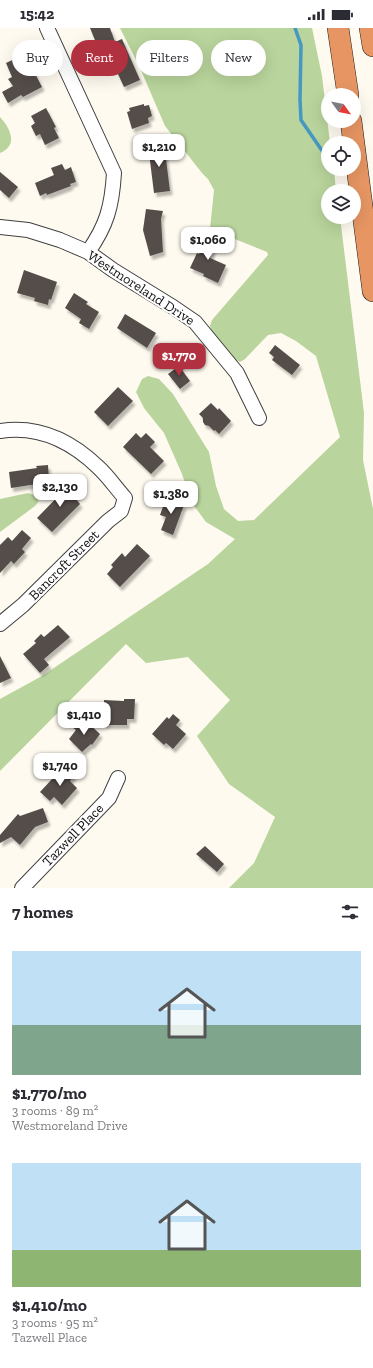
<!DOCTYPE html>
<meta charset="utf-8">
<style>
body{margin:0;font-family:"Zilla Slab",serif;background:#f7f7f7;color:#2b2b33;height:100vh;display:flex;flex-direction:column;font-size:15px;white-space:nowrap}
*{box-sizing:border-box;margin:0}
p{font-size:13px;color:#7c7c81}
.icon{flex:none;width:22px;height:22px;fill:none;stroke:currentColor;stroke-width:2;stroke-linecap:round;stroke-linejoin:round}
.map{position:relative;height:860px;overflow:hidden}
.drawer{display:flex;flex-direction:column;background:#fff;flex:1}
.drawer>*{flex:none}
.top-card{position:absolute;left:12px;top:12px;width:349px;height:36px;display:flex;gap:8px}
.needle{width:26px;rotate:123deg}
.tools{position:absolute;left:321px;top:60px;display:grid;gap:8px}
.tools a{display:grid;place-items:center;width:40px;height:40px;border-radius:50%;background:#fff;box-shadow:0 4px 16px #0002;font-size:20px}
.price{position:absolute;translate:-50% -34px;padding:0 9px;border-radius:8px;background:#fff;color:#222;font-size:13px;line-height:26px;filter:drop-shadow(0 1px 2px #0008)}
.price::after{content:'';position:absolute;left:50%;top:24px;width:12px;height:9px;margin-left:-6px;background:inherit;clip-path:polygon(0 0,100% 0,50% 100%)}
.price.current{background:#b13140;color:#fff}
ul{padding:0;list-style:none}
li{display:grid;align-content:center;gap:8px;height:212px;padding:0 12px}
li span{display:grid;place-items:center;height:124px;border-radius:0px;color:#555}
li>.icon{margin-inline-start:auto}
span .icon{width:72px;height:72px;fill:#fffc;stroke-width:1}
li b{font-size:17px}
h2{display:flex;justify-content:space-between;align-items:center;height:48px;padding:0 12px;font-size:17px}
.tag{padding:0 14px;border-radius:18px;background:#fff;box-shadow:0 4px 16px #0002;font-size:14px;line-height:36px}
.tag.current{background:#b13140;color:#fff}
.status{display:flex;justify-content:space-between;align-items:center;height:28px;padding:0 20px;background:#fff;direction:ltr}
.status svg{height:11px;fill:currentColor}
.map>svg:first-child{display:block}
</style>
<div class="status"><b>15:42</b><svg viewBox="0 0 49 12"><path d="M0 12V9h3v3zM5 12V6h3v6zM10 12V3h3v9zM15 12V0h3v12zM26 1h20v11H26zM47 4h2v5h-2z"/></svg></div>
<div class="map">
<svg width="373" height="860" viewBox="0 0 373 860">
<defs>
<filter id="shadow"><feDropShadow dx="2.5" dy="4" stdDeviation="1" flood-color="#0004"/></filter>
</defs>
<rect width="100%" height="100%" fill="#fefaef"/>
<!-- forest -->
<path fill="#b9d49c" d="M 120,0 L 312,0 L 322,48 L 330,115 L 328,115 L 328,141 L 334,141 L 336,163 L 328,163 L 328,189 L 340,189 L 364,385 L 363,432 L 373,481 L 373,860 L 229,860 L 254,835 L 275,789 L 229,756 L 197,708 L 230,672 L 188,629 L 146,635 L 126,616 L 0,743 L 0,671 L 42,648 L 208,536 L 235,511 L 206,494 L 192,475 L 182,446 L 164,405 L 144,380 L 136,364 L 142,351 L 148,348 L 159,351 L 173,366 L 209,424 L 216,458 L 224,481 L 238,493 L 254,492 L 340,409 L 316,328 L 296,313 L 281,305 L 268,307 L 245,331 L 240,334 L 236,332 L 211,303 L 210,298 L 212,292 L 268,227 L 267,224 L 210,201 L 214,162 L 208,151 L 202,145 L 165,98 L 140,40 Z
M 0,89 C 10,100 19,117 0,125 Z
M 28,465 L 34,467 L 39,473 L 35,478 L 0,504 L 0,471 Z"/>
<g fill="none" stroke-linecap="round" stroke-linejoin="round">
<!-- stream -->
<path stroke="#4598c1" stroke-width="3.5" d="M 295,0 L 301,17 L 300,72 L 301,92 L 325,127"/>
</g>
<!-- building -->
<path fill="#554e4a" filter="url(#shadow)" d="M 90,0 L 110,0 L 115,14 L 122,11 L 140,52 L 124,59 L 111,31 L 102,35 L 96,23 L 99,22 Z
M 25,26 L 42,59 L 23,69 L 21,67 L 8,75 L 2,64 L 13,58 L 8,51 L 12,49 L 6,35 Z
M 144,76 L 144,78 L 149,77 L 152,88 L 148,90 L 149,95 L 132,101 L 127,84 L 130,83 L 129,80 Z
M 46,80 L 56,99 L 54,100 L 59,110 L 45,117 L 40,106 L 36,108 L 31,98 L 35,95 L 31,88 Z
M 164,115 L 170,163 L 154,165 L 148,117 Z
M 62,136 L 65,142 L 71,139 L 76,154 L 70,156 L 71,158 L 47,167 L 46,165 L 40,168 L 35,155 L 54,147 L 51,140 Z
M 0,144 L 18,159 L 9,170 L 0,162 Z
M 146,181 L 163,183 L 161,191 L 163,224 L 150,228 L 143,202 Z
M 207,206 L 218,210 L 210,230 L 226,237 L 218,255 L 203,248 L 204,246 L 190,240 L 197,225 L 199,226 Z
M 24,242 L 57,254 L 51,272 L 49,271 L 48,277 L 34,273 L 35,270 L 17,265 Z
M 74,265 L 88,274 L 86,276 L 99,284 L 89,301 L 79,295 L 81,291 L 65,280 Z
M 125,286 L 156,305 L 147,320 L 117,300 Z
M 275,317 L 300,337 L 292,347 L 272,332 L 274,329 L 269,325 Z
M 179,338 L 190,353 L 180,361 L 168,346 Z
M 118,359 L 133,373 L 108,398 L 94,384 Z
M 211,375 L 218,382 L 219,380 L 231,393 L 219,406 L 215,402 L 214,403 L 209,398 L 205,397 L 203,394 L 203,390 L 199,386 Z
M 136,405 L 141,410 L 146,405 L 155,414 L 150,419 L 164,433 L 151,446 L 123,419 Z
M 48,437 L 49,451 L 36,452 L 37,456 L 11,460 L 9,444 L 37,440 L 36,438 Z
M 71,455 L 81,464 L 75,470 L 80,476 L 52,504 L 37,490 Z
M 166,470 L 184,477 L 173,507 L 161,502 L 166,489 L 160,487 Z
M 22,502 L 31,510 L 22,521 L 25,524 L 14,536 L 11,533 L 0,545 L 0,517 L 8,509 L 12,513 Z
M 137,516 L 150,528 L 120,559 L 107,546 L 113,539 L 111,537 L 122,525 L 125,529 Z
M 58,597 L 70,609 L 44,631 L 49,637 L 40,645 L 23,626 L 36,615 L 34,613 L 41,606 L 44,609 Z
M 0,628 L 11,650 L 0,655 Z
M 124,671 L 135,671 L 134,691 L 127,691 L 127,697 L 103,697 L 104,672 L 124,673 Z
M 173,686 L 180,692 L 176,697 L 186,706 L 173,721 L 166,715 L 164,717 L 152,706 L 167,689 L 169,691 Z
M 78,693 L 82,697 L 86,693 L 100,706 L 92,717 L 91,716 L 82,724 L 69,711 L 76,702 L 72,699 Z
M 64,738 L 74,748 L 70,753 L 77,760 L 62,777 L 54,769 L 50,773 L 40,764 Z
M 43,780 L 48,794 L 35,799 L 20,817 L 11,809 L 0,815 L 0,807 L 18,786 L 20,788 Z
M 205,818 L 224,836 L 217,844 L 196,826 Z"/>
<g fill="none" stroke-linecap="round" stroke-linejoin="round">
<defs>
<path id="minor" d="M 47,0 L 114,145 C 112,178 107,197 88,224
M 0,199 L 28,202 L 60,212 L 88,224 L 113,242 L 173,279 L 195,294 L 237,345 L 259,390
M 0,403 C 39,397 71,413 98,439 C 108,448 116,460 125,470 L 121,483 L 108,493 L 23,577 L 0,596
M 22,860 L 109,770 L 118,750"/>
<path id="highway" d="M 338,0 L 348,67
M 370,0 L 373,18
M 351,93 L 373,263"/>
</defs>
<!-- minor casing -->
<use href="#minor" stroke="#404040" stroke-width="16"/>
<!-- highway casing -->
<use href="#highway" stroke="#1e1e1e" stroke-width="22"/>
<!-- minor -->
<use href="#minor" stroke="#fff" stroke-width="14"/>
<!-- highway -->
<use href="#highway" stroke="#e79663" stroke-width="21"/>
</g>
<g text-anchor="middle" dominant-baseline="central" stroke-width="4" stroke-linejoin="round" paint-order="stroke">
<!-- street labels -->
<g font-size="14" fill="#0d0d0d" stroke="#fff">
<text transform="translate(141 260) rotate(33)">Westmoreland Drive</text>
<text transform="translate(64 537) rotate(-45)">Bancroft Street</text>
<text transform="translate(73 807) rotate(-46)">Tazwell Place</text>
</g>
</g>
</svg>
<div class="tools">
<a><svg class="needle" viewBox="-14 -14 28 28"><path d="M0-13l5 13h-10z" fill="#e53935"/><path d="M0 13l5-13h-10z" fill="#7c7c81"/></svg></a>
<a><svg class="icon" aria-label="locate" viewBox="0 0 24 24"><circle cx="12" cy="12" r="6"/><path d="M12 2v4M12 18v4M2 12h4M18 12h4"/></svg></a>
<a><svg class="icon" aria-label="layers" viewBox="0 0 24 24"><path d="M12 4l9 5-9 5-9-5zM3 14l9 5 9-5"/></svg></a>
</div>
<b class="price" style="left:159px;top:140px">$1,210</b>
<b class="price" style="left:208px;top:233px">$1,060</b>
<b class="price current" style="left:179px;top:349px">$1,770</b>
<b class="price" style="left:60px;top:480px">$2,130</b>
<b class="price" style="left:171px;top:487px">$1,380</b>
<b class="price" style="left:84px;top:708px">$1,410</b>
<b class="price" style="left:60px;top:759px">$1,740</b>
<div class="top-card">
<a class="tag">Buy</a>
<a class="tag current">Rent</a>
<a class="tag">Filters</a>
<a class="tag">New</a>
</div>
</div>
<section class="drawer">
<h2>7 homes<svg class="icon" aria-label="filters" viewBox="0 0 24 24"><path d="M4 7h16M4 17h16"/><circle cx="9" cy="7" r="2"/><circle cx="15" cy="17" r="2"/></svg></h2>
<ul>
<li><span style="background:linear-gradient(#bfe0f5 60%,#7fa58c 0)"><svg class="icon" aria-label="home" viewBox="0 0 24 24"><path d="M3 11l9-7 9 7M6 9v11h12V9"/></svg></span><div><b>$1,770/mo</b><p>3 rooms · 89 m²</p><p>Westmoreland Drive</p></div></li>
<li><span style="background:linear-gradient(#bfe0f5 70%,#8fb573 0)"><svg class="icon" aria-label="home" viewBox="0 0 24 24"><path d="M3 11l9-7 9 7M6 9v11h12V9"/></svg></span><div><b>$1,410/mo</b><p>3 rooms · 95 m²</p><p>Tazwell Place</p></div></li>
</ul>
</section>
